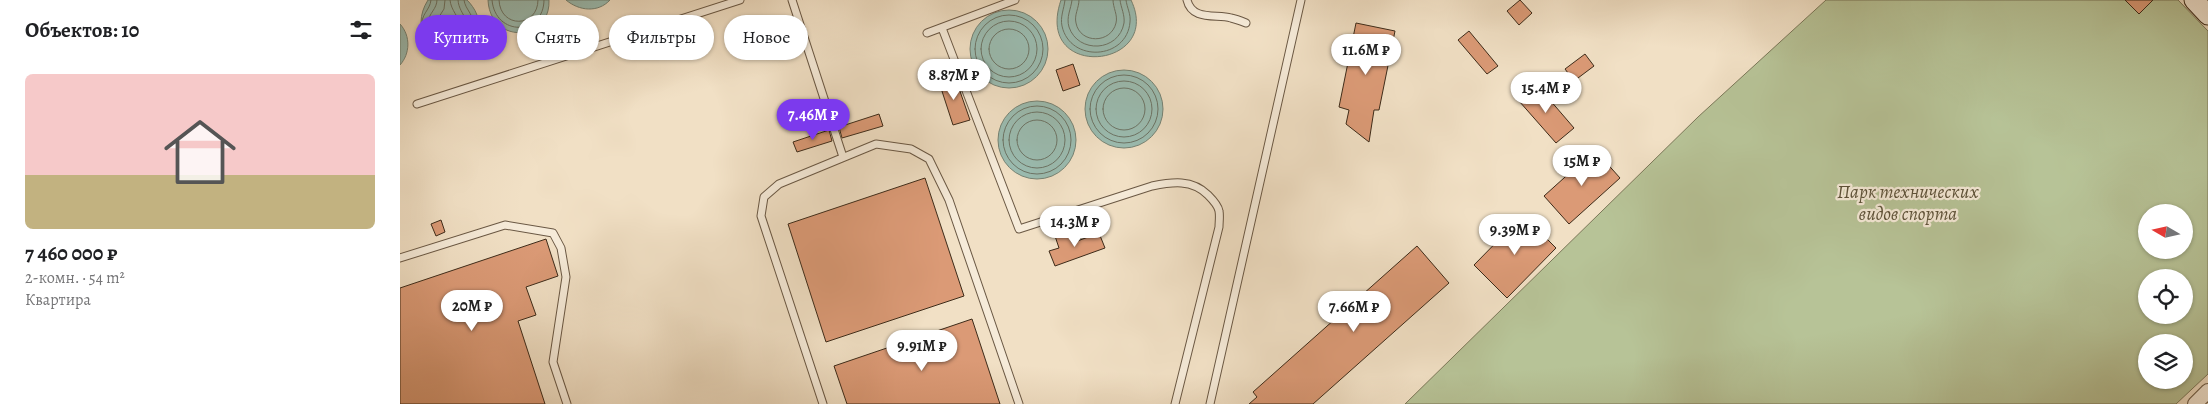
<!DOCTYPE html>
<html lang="ru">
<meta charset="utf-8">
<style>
body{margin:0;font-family:Alegreya,serif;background:#f6f6f6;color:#202124;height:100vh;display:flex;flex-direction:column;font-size:19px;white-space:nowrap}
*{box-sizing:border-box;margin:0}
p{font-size:16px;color:#757577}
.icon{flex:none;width:28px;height:28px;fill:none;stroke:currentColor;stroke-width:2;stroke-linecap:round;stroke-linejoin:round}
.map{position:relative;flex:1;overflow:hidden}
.panel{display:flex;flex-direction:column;background:#fff;width:400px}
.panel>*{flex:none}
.guide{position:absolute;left:15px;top:15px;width:475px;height:45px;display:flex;gap:10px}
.needle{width:32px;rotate:279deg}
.controls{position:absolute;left:1738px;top:204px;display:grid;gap:10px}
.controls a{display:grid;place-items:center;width:55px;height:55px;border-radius:50%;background:#fff;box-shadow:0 1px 4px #0004;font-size:25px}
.price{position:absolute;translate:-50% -42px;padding:0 11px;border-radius:18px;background:#fff;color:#222;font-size:16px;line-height:32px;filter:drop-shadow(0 1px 2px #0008)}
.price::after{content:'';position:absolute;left:50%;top:30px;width:15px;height:11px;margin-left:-8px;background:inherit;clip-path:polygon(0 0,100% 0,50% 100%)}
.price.current{background:#7c3aed;color:#fff}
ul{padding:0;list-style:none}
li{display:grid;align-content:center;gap:10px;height:265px;padding:0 25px}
li span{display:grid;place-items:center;height:155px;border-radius:8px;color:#555}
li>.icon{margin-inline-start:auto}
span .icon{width:90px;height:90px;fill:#fffc;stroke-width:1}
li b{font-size:21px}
h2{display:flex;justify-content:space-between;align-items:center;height:60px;padding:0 25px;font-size:21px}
.tag{padding:0 18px;border-radius:22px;background:#fff;box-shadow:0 1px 4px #0004;font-size:18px;line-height:45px}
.tag.current{background:#7c3aed;color:#fff}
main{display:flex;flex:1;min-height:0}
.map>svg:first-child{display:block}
</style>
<main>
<section class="panel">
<h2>Объектов: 10<svg class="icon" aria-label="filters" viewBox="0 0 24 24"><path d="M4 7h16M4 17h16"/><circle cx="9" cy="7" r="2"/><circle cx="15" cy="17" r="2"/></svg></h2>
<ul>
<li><span style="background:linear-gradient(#f6c9c9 65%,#c2b280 0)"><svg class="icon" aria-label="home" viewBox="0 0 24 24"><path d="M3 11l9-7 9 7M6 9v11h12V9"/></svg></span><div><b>7 460 000 ₽</b><p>2-комн. · 54 m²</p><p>Квартира</p></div></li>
</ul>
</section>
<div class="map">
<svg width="1808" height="404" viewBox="0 0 1808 404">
<rect width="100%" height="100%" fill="#f1e0c5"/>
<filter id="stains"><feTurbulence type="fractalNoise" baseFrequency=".004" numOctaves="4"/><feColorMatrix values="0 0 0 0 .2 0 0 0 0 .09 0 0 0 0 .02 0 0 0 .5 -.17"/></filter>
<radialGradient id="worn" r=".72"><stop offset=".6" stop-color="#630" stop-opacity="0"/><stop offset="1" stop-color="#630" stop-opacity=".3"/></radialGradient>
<!-- green -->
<path fill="#b7c397" stroke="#7a7758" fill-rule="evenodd" d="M 1426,0 L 1778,0 L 1808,31 L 1808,374 L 1776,404 L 1005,404 L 1298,117 ZM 1746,212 L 1784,212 L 1784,250 L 1746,250 ZM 1746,278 L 1784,278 L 1784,315 L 1746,315 ZM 1746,342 L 1784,342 L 1784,380 L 1746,380 Z"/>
<!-- water -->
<path fill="#9bbdb2" stroke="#758375" d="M 28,0 L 67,0 C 75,8 81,19 78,31 C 65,81 0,44 28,0 Z
M 88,0 L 149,0 C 151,42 90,45 88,0 Z
M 166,0 L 210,0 C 198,13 179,11 166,0 Z
M 661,0 L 731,0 C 764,69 633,82 661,0 Z
M570 49a39 39 0 1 1 78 0a39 39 0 1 1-78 0Z
M 0,24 C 11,36 10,54 0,65 Z
M685 109a39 39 0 1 1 78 0a39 39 0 1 1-78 0Z
M598 140a39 39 0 1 1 78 0a39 39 0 1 1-78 0Z"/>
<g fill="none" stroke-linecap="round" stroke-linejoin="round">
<!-- shore -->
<path stroke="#6c7466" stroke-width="1" d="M 31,0 C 30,11 20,14 22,28 C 25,57 69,56 73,28 C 76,16 65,10 64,0
M 37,0 C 37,9 29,13 28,22 C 26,41 45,47 59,40 C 77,21 59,17 58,0
M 45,0 L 44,9 L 35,23 L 38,31 L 46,36 L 55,34 L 60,26 C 59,16 51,11 50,0
M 92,0 C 95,37 144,36 144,0
M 99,0 C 100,29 138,28 138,0
M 665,0 C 664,9 660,17 662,26 C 670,63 727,60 730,22 C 731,14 727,8 726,0
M 672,0 C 671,9 666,17 669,27 C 678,54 719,52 724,23 C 725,15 721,8 720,0
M 679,0 C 679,8 674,15 676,23 C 680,44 711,44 716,23 C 718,15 713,8 713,0
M575 49a34 34 0 1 1 68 0a34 34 0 1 1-68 0Z
M581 49a28 28 0 1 1 56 0a28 28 0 1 1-56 0Z
M589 49a20 20 0 1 1 40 0a20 20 0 1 1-40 0Z
M690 109a34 34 0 1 1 68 0a34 34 0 1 1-68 0Z
M696 109a28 28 0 1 1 56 0a28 28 0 1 1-56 0Z
M703 109a21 21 0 1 1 42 0a21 21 0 1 1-42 0Z
M603 140a34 34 0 1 1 68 0a34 34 0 1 1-68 0Z
M609 140a28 28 0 1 1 56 0a28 28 0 1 1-56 0Z
M617 140a20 20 0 1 1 40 0a20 20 0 1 1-40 0Z"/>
</g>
<!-- building -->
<path fill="#db9a76" stroke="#3d2b19" d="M 1120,0 L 1132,13 L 1119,25 L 1107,11 Z
M 1725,0 L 1753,0 L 1739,14 Z
M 956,23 L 995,31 L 979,110 L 974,110 L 969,142 L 946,124 L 949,110 L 939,107 Z
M 1069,31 L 1098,66 L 1087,74 L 1058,40 Z
M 1185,54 L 1194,66 L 1174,81 L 1165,69 Z
M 673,64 L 680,85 L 663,91 L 656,70 Z
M 555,77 L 570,120 L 553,125 L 539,82 Z
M 1137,85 L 1174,128 L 1156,143 L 1119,101 Z
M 479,114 L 483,126 L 442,138 L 439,127 Z
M 429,130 L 432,141 L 397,152 L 393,142 Z
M 1195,150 L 1220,178 L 1169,224 L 1144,196 Z
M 525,178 L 564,296 L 426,342 L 388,224 Z
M 1123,215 L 1156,248 L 1107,298 L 1074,265 Z
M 41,220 L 45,232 L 36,236 L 31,224 Z
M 667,231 L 672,243 L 699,233 L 705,248 L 655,266 L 649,251 L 659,248 L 655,236 Z
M 146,239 L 158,276 L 126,287 L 136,315 L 118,321 L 145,404 L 0,404 L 0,288 Z
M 1017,246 L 1049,283 L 913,404 L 849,404 L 857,397 L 853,392 Z
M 572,319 L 600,404 L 447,404 L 434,366 Z"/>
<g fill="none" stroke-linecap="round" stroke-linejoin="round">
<defs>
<path id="lane" d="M 392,0 L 443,157
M 787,0 C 792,21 816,14 831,18 C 836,19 841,21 846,23
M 542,28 L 619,229 L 752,186 C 772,182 792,179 808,195 C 812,199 818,205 819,211 C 820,216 819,222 819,227 L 775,404
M 527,33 L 615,0
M 17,104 L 340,0
M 0,258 L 105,225 L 153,233 L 161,248 L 166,277 L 153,362 L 167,404
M 423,404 L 361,216 L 364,197 L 379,184 L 476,144 L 511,149 L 529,159 L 549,200 L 619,404
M 810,404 L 901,0"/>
<path id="street" d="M 1795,404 L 1808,391"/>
<path id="secondary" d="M 1794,0 L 1808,15"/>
</defs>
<!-- lane casing -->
<use href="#lane" stroke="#6a5844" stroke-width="9"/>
<!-- street casing -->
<use href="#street" stroke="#6a5844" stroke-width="16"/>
<!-- secondary casing -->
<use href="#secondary" stroke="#3d2b19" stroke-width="21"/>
<!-- lane -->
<use href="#lane" stroke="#f6ebd9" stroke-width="7"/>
<!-- street -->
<use href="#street" stroke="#f6ebd9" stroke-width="14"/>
<!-- secondary -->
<use href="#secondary" stroke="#f6ebd9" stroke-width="19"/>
</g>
<g text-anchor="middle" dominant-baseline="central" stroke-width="4.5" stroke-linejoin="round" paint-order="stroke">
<!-- park labels -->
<g font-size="19" font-style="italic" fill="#5c5138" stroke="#f6ebd9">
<text x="1508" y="192">Парк технических<tspan x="1508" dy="22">видов спорта</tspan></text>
</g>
</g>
<rect width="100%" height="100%" filter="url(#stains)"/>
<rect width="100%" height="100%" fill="url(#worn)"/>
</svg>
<div class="controls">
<a><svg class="needle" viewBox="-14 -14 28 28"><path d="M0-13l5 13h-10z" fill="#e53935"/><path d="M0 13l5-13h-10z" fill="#757577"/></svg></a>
<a><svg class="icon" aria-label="locate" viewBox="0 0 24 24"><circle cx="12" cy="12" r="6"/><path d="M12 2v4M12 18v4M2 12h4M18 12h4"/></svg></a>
<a><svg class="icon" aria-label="layers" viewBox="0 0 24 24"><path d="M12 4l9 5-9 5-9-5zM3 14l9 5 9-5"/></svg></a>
</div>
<b class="price" style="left:966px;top:76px">11.6M ₽</b>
<b class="price" style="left:554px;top:101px">8.87M ₽</b>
<b class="price" style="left:1146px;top:114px">15.4M ₽</b>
<b class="price current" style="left:413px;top:141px">7.46M ₽</b>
<b class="price" style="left:1182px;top:187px">15M ₽</b>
<b class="price" style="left:675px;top:248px">14.3M ₽</b>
<b class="price" style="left:1115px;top:256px">9.39M ₽</b>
<b class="price" style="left:72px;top:332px">20M ₽</b>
<b class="price" style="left:954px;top:333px">7.66M ₽</b>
<b class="price" style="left:522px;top:372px">9.91M ₽</b>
<div class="guide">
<a class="tag current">Купить</a>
<a class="tag">Снять</a>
<a class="tag">Фильтры</a>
<a class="tag">Новое</a>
</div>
</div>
</main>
